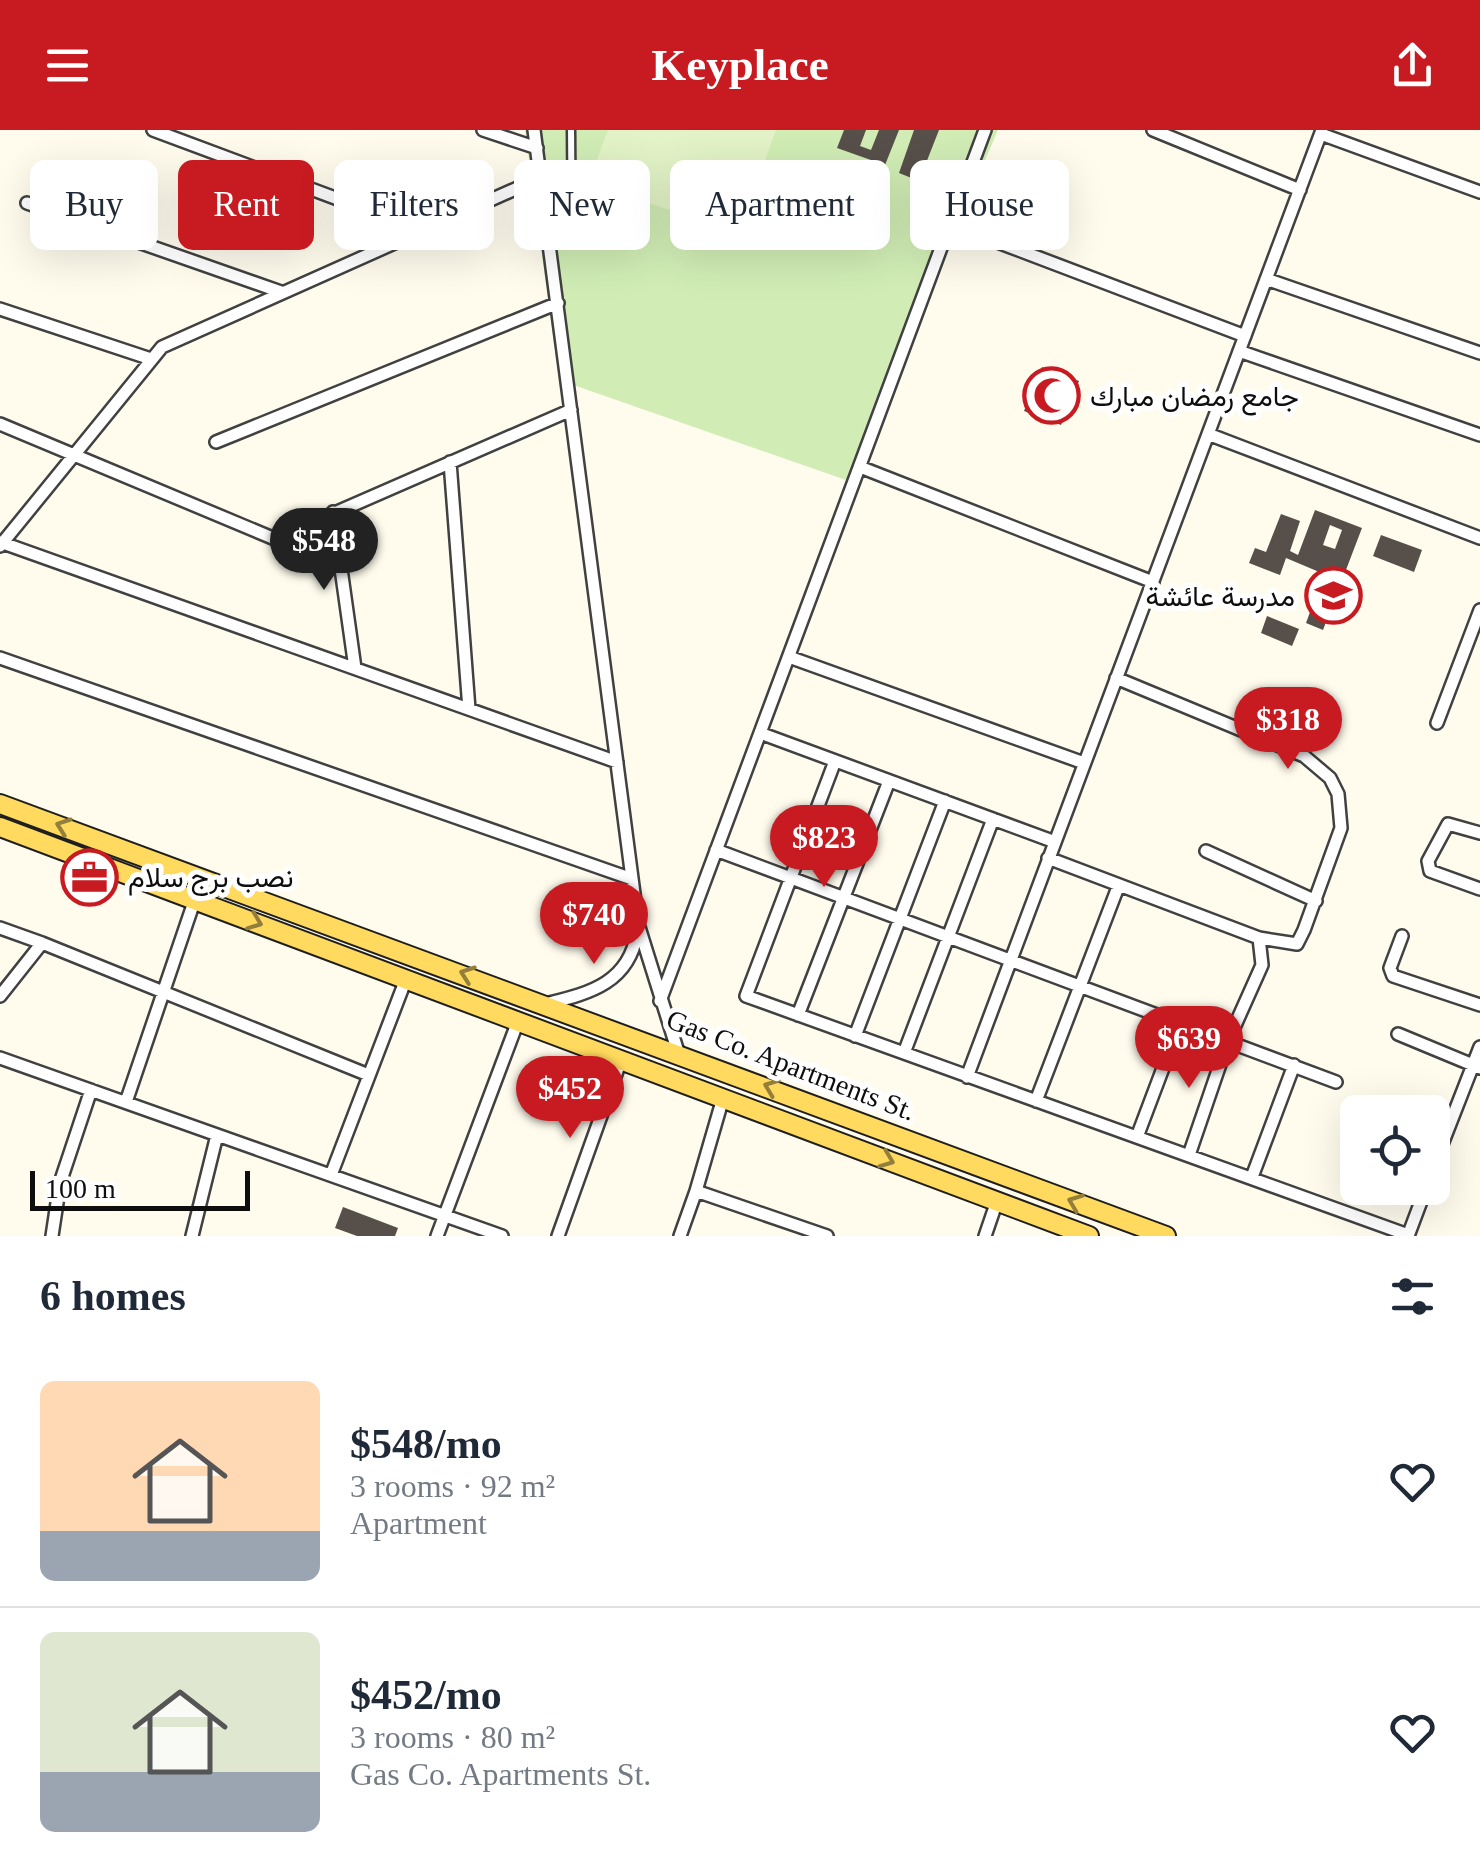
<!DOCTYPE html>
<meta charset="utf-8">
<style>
body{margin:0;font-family:"Times New Roman",Vazirmatn,serif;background:#f2f2f3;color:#1f2937;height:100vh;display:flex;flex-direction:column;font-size:38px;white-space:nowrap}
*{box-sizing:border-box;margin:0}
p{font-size:32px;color:#747a83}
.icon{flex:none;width:55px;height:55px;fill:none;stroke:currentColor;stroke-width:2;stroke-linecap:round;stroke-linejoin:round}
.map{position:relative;height:1106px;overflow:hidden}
.drawer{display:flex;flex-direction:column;background:#fff;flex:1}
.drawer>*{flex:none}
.banner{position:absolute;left:30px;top:30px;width:1420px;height:90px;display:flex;gap:20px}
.fabs{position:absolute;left:1340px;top:965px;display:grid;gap:20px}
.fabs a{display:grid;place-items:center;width:110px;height:110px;border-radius:15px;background:#fff;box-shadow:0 10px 40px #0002;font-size:50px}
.scale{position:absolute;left:30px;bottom:25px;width:220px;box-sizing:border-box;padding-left:10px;border:5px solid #0e0e0e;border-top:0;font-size:28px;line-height:35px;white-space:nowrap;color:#0e0e0e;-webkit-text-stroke:8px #fff;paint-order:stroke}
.price{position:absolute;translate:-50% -85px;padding:0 22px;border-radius:35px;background:#c81b21;color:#fff;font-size:32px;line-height:65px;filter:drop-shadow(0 2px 5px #0008)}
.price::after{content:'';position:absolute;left:50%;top:60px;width:30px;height:22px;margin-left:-15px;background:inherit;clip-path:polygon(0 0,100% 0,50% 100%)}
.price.on{background:#222;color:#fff}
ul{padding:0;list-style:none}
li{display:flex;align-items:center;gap:30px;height:250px;padding:0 40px}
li+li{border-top:2px solid #e0e1e3}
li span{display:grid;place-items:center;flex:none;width:280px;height:200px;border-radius:15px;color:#555}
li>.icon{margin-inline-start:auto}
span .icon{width:120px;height:120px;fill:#fffc;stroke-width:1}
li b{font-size:42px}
h2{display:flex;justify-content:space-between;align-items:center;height:120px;padding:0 40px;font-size:42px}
.tag{padding:0 35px;border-radius:15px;background:#fff;box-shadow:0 10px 40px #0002;font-size:35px;line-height:90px}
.tag.on{background:#c81b21;color:#fff}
header{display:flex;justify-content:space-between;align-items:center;height:130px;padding:0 40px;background:#c81b21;color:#fff;font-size:45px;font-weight:700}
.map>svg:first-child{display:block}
</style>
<header><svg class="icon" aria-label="menu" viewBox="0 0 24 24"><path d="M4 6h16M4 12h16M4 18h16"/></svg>Keyplace<svg class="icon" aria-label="share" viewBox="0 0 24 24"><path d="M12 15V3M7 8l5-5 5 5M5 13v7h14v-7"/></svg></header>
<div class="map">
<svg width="1480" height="1106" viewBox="0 0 1480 1106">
<rect width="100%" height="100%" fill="#fffcee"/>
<!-- green -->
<path fill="#d1edb5" d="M 525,0 L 998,0 L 846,350 L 559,250 Z"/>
<!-- pitch -->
<path fill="#e3f3c7" d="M 608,0 L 776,0 L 739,102 L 588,54 Z"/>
<!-- building -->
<path fill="#574f49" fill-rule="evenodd" d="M 844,0 L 866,0 L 860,16 L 871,20 L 879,0 L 899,0 L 885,35 L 837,18 Z
M 914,0 L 939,0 L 919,51 L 899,43 Z
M 1042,237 L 1079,251 L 1061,295 L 1024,281 Z
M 1315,380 L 1362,398 L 1323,500 L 1306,493 L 1324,444 L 1286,428 L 1280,445 L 1249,433 L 1255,418 L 1266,422 L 1281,384 L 1300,391 L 1290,421 L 1298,425 ZM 1330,395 L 1342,400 L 1335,419 L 1323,415 Z
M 1381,405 L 1422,420 L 1414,442 L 1373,426 Z
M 1267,486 L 1299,499 L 1292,516 L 1261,503 Z
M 343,1077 L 398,1098 L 395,1106 L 357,1106 L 335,1098 Z"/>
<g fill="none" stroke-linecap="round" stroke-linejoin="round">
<defs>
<path id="lane" d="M 571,0 C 572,54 566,73 613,107"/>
<path id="street" d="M 153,0 L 426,102
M 483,0 L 537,18
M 534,0 L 638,794 L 678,922
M 1153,0 L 1300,60
M 1321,4 L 1480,62
M 27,73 L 281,162
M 950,94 L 1245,206
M 1266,149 L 1480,223
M 0,179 L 151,229
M 1239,221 L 1480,305
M 0,294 L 275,409 L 571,280
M 1208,304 L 1480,408
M 216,312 L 558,173
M 450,332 L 469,579
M 860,337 L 1153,452
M 333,382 L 355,538
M 0,412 L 617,632
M 0,416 L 162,217 L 542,47
M 789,527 L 1084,633
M 0,528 L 632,749
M 1116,548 L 1304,626 L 1330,648 L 1338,664 L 1341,698 L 1304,800 L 1297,814 L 1259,808
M 1437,593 L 1480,480
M 760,603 L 1055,712
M 835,631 L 746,866 L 1408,1105
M 1480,703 L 1448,694 L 1428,731 L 1430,741 L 1480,759
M 716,720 L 1336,952
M 1206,721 L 1316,771
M 1048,728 L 1259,808 L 1262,835 L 1228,911 L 1189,1025
M 0,798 L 42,813
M 1402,806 L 1390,838 L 1393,846 L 1480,875
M 0,866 L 42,813 L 366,944
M 660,871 L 985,0
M 549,873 C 591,863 629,852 637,803
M 798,885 L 889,651
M 1398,904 L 1480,938
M 855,906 L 945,671
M 904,923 L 993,689
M 0,928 L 502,1106
M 967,947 L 1322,0
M 1036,971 L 1118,757
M 126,972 L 195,769
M 1137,1007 L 1180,893
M 1432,1040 L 1480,917
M 331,1045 L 406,849
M 1252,1047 L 1294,935
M 696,1061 L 723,968
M 52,1106 L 60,1053 L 91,960
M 192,1106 L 217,1005
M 437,1106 L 518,891
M 558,1106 L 621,930
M 680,1106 L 696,1061 L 827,1106
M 985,1106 L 997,1071
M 1408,1106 L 1426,1058"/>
<path id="primary" d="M 0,674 L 1166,1106
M 0,697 L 1089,1106"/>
</defs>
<!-- lane casing -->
<use href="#lane" stroke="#414141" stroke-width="11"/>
<!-- street casing -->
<use href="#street" stroke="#414141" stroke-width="16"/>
<!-- primary casing -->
<use href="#primary" stroke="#1f1f1f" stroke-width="22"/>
<!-- lane -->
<use href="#lane" stroke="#fff" stroke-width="6"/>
<!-- street -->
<use href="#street" stroke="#fff" stroke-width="11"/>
<!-- primary -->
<use href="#primary" stroke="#ffda5e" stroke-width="18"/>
</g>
<!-- one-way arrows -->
<defs><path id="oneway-chevron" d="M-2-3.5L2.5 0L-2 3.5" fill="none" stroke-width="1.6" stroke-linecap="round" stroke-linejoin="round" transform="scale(2.5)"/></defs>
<g stroke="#937e3a">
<use href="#oneway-chevron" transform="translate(63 696) rotate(-160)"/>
<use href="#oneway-chevron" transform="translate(255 792) rotate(21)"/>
<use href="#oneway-chevron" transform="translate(467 844) rotate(-160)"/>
<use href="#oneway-chevron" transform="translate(771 957) rotate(-159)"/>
<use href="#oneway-chevron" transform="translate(887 1030) rotate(21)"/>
<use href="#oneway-chevron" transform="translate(1075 1072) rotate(-159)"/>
</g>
<!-- icons -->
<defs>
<symbol id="mosque-ring" viewBox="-11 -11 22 22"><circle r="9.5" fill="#fff" stroke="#c81b21" stroke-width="1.5"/><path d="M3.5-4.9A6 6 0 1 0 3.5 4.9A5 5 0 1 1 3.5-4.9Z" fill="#c81b21"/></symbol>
<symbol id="school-ring" viewBox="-11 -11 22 22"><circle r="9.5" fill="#fff" stroke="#c81b21" stroke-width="1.5"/><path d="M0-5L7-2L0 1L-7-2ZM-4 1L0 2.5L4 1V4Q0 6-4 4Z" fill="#c81b21"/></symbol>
<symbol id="office-ring" viewBox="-11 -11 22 22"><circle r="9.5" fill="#fff" stroke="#c81b21" stroke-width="1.5"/><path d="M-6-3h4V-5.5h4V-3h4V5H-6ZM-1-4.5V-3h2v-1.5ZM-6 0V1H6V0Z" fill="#c81b21"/></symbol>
</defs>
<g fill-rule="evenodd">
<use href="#mosque-ring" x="1020" y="234" width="63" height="63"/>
<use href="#school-ring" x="1302" y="434" width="63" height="63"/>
<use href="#office-ring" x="58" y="716" width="63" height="63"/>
</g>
<g text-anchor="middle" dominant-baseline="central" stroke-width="10" stroke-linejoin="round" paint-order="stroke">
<!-- poi labels -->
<g font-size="28" fill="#0e0e0e" stroke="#fff" text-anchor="start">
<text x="1090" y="266">جامع رمضان مبارك</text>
<text x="1295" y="466" text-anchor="end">مدرسة عائشة</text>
<text x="128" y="747">نصب برج سلام</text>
</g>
<!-- street labels -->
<g font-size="28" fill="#0e0e0e" stroke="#fff">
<text transform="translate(791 935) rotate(21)">Gas Co. Apartments St.</text>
</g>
</g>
</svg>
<div class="fabs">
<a><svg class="icon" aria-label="locate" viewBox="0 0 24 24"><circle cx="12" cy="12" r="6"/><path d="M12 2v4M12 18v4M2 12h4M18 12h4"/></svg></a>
</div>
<div class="scale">100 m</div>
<b class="price on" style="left:324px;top:463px">$548</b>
<b class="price" style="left:1288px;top:642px">$318</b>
<b class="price" style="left:824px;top:760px">$823</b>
<b class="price" style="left:594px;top:837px">$740</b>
<b class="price" style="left:1189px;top:961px">$639</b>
<b class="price" style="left:570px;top:1011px">$452</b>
<div class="banner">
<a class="tag">Buy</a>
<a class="tag on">Rent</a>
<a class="tag">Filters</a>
<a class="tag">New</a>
<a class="tag">Apartment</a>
<a class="tag">House</a>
</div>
</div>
<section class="drawer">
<h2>6 homes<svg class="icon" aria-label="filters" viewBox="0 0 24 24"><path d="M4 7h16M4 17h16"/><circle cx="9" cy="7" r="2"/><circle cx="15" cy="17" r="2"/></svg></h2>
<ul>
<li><span style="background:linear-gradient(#ffd9b3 75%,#9aa5b1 0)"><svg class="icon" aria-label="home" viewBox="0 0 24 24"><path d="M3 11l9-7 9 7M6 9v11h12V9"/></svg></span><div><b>$548/mo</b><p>3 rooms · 92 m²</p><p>Apartment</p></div><svg class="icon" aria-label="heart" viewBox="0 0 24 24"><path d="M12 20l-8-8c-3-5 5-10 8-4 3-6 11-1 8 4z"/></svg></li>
<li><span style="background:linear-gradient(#dfe7d0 70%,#9aa5b1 0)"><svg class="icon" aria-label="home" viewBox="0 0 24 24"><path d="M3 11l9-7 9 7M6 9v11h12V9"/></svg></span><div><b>$452/mo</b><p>3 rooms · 80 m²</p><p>Gas Co. Apartments St.</p></div><svg class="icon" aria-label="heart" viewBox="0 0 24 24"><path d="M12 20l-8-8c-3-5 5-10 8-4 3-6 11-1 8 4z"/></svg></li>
</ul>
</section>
